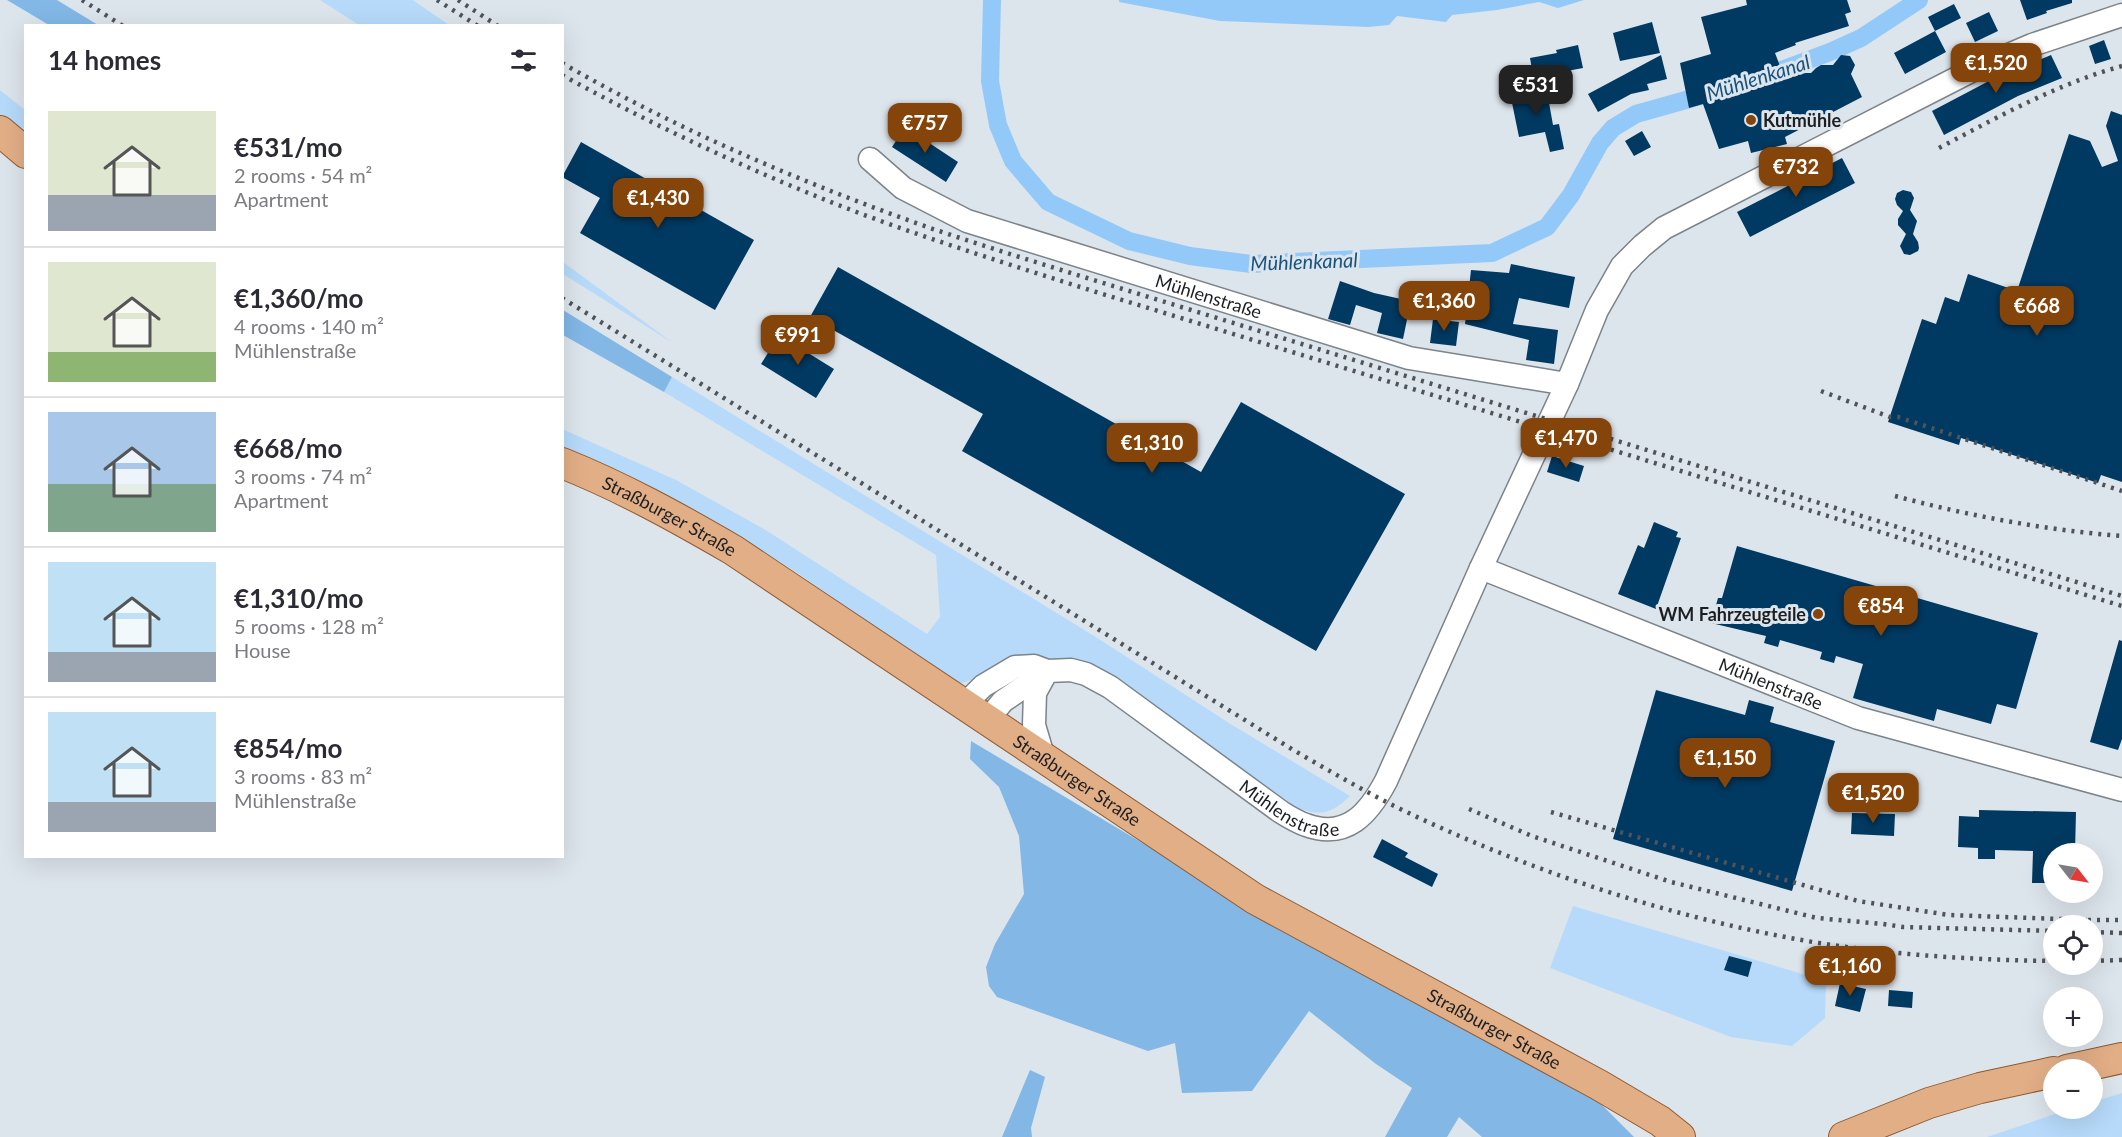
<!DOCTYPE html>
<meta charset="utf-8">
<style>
body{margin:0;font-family:Lato,sans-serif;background:#f7f7f7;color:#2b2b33;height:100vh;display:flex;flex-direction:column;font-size:22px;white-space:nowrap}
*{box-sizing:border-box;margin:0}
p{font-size:20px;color:#7c7c81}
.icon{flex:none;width:33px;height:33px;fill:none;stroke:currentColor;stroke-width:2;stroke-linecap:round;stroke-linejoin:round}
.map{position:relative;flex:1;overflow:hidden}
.side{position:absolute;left:24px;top:24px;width:540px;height:834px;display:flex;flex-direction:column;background:#fff;border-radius:0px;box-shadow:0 6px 24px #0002}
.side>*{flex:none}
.needle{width:39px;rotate:121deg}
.fabs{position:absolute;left:2043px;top:843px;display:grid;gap:12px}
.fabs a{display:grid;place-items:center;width:60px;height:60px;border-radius:50%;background:#fff;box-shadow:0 6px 24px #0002;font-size:30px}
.price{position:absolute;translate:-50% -51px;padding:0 14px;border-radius:12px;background:#84440a;color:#fff;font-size:20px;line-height:39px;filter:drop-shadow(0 2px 3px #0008)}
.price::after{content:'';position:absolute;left:50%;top:36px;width:18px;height:14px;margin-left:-9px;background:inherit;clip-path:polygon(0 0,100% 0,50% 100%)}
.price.selected{background:#222;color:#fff}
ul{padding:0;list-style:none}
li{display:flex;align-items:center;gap:18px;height:150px;padding:0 24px}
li+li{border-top:2px solid #e1e1e2}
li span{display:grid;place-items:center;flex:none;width:168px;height:120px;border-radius:0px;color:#555}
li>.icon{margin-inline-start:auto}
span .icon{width:72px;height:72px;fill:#fffc;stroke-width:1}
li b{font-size:26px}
h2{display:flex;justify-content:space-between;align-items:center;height:72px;padding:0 24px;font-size:26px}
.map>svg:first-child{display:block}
</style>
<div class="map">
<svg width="2122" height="1137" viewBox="0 0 2122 1137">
<rect width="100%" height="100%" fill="#dde5ec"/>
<!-- green -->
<path fill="#b7dafa" d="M 320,0 L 413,0 L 449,25 L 359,25 Z
M 0,90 L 25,110 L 25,139 L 0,118 Z
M 562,262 L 563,262 L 673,343 L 563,274 Z
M 672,377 L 1099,639 L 1229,723 L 1350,796 C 1327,818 1317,815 1289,805 L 1071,663 L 1048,659 L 1029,661 L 962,683 L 952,681 L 799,574 L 717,522 L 622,476 L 563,452 L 562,429 L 676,480 L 764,529 L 927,634 L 940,617 L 936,555 L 664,392 Z
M 1573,906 L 1826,981 L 1825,1018 L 1792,1046 L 1731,1037 L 1550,968 Z
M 2122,1093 L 2122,1137 L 1987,1137 L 2070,1109 L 2092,1108 L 2093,1102 Z"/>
<!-- forest -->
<path fill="#82b7e6" d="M 7,0 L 57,0 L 98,25 L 49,25 Z
M 563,310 L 672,377 L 664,392 L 563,335 Z
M 971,741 L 1336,958 L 1579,1086 L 1604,1107 L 1634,1137 L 1482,1137 L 1459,1117 L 1447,1137 L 1385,1137 L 1412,1088 L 1376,1064 L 1309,1011 L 1252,1091 L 1182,1093 L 1175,1043 L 1148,1051 L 997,997 L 989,986 L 986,967 L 995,944 L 1024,894 L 1019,836 L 999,787 L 970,759 Z
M 1030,1070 L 1045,1077 L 1031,1128 L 1032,1137 L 1002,1137 Z"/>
<!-- water -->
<path fill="#93c9f9" d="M 1119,0 L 1584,0 L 1558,8 L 1539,2 L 1497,10 L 1452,15 L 1446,22 L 1397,16 L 1389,25 L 1368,27 L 1220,21 L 1119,2 Z"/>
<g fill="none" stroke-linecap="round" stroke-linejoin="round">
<!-- canal -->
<path stroke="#93c9f9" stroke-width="18" d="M 992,0 L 990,81 L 998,125 L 1013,161 L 1048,202 L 1129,241 L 1190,256 L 1251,264 L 1492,253 L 1547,227 L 1571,195 L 1600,143 L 1613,128 L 1636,114 L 1711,93
M 1760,78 L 1830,52 L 1861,38 L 1919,0"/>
</g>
<!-- building -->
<path fill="#003961" d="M 1746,0 L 1847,0 L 1851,12 L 1845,14 L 1849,26 L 1795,43 L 1796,45 L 1775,53 L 1785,79 L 1803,73 L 1811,73 L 1816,68 L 1821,65 L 1833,65 L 1841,55 L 1850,56 L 1855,65 L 1851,74 L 1862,97 L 1785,137 L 1787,144 L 1751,153 L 1748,141 L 1719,149 L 1703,104 L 1689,108 L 1680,63 L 1711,54 L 1701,17 L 1747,5 Z
M 2020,0 L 2072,0 L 2072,3 L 2046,11 L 2047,13 L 2027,20 Z
M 1954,4 L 1961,18 L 1935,31 L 1928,17 Z
M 1989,12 L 1998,31 L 1975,42 L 1966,23 Z
M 1652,22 L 1660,53 L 1620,61 L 1613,33 Z
M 1935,31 L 1946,52 L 1905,74 L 1894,53 Z
M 2104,40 L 2111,59 L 2095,64 L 2089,46 Z
M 1578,45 L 1583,68 L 1556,73 L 1557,77 L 1534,81 L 1530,58 L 1557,53 L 1556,50 Z
M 1661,55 L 1667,79 L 1647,84 L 1649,90 L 1631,94 L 1598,112 L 1588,94 Z
M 2051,55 L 2062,78 L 2018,96 L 1944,135 L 1932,111 L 1987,82 Z
M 1546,86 L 1553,125 L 1559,124 L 1564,149 L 1550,152 L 1545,132 L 1519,137 L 1510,93 Z
M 2111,111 L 2122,115 L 2122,482 L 2101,475 L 2098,483 L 1961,438 L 1959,445 L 1888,422 L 1922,319 L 1936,324 L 1945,297 L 1959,302 L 1968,274 L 2017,291 L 2069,134 L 2090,141 L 2102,167 L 2118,161 L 2106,126 Z
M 905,127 L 958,162 L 946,182 L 892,147 Z
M 1642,131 L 1651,147 L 1634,156 L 1625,141 Z
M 581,142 L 754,240 L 715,310 L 580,233 L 600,198 L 562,177 Z
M 1842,158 L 1855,183 L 1750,237 L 1737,212 Z
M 1903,190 L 1911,192 L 1914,198 L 1910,210 L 1917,221 L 1913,234 L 1918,242 L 1919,248 L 1918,251 L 1910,255 L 1904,254 L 1900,246 L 1906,234 L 1898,225 L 1898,219 L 1903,211 L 1897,205 L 1895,199 L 1897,193 Z
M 1511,264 L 1575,277 L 1569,308 L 1519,298 L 1513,324 L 1558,330 L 1554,364 L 1526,360 L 1529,340 L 1465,324 L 1471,270 L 1509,273 Z
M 838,267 L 1201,472 L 1241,402 L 1405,494 L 1316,651 L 962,451 L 983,414 L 810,317 Z
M 1340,281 L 1374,293 L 1410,301 L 1411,294 L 1424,297 L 1421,313 L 1409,310 L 1403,339 L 1377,333 L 1382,313 L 1356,305 L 1350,325 L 1328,319 Z
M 1433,319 L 1459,322 L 1456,346 L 1430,343 Z
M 779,335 L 834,369 L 816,398 L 761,364 Z
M 1552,456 L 1584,466 L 1579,482 L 1547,472 Z
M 1654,522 L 1678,532 L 1676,537 L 1681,538 L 1656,609 L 1618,594 L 1638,545 L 1644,548 Z
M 1737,546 L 2038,633 L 2016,709 L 1997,704 L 1991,724 L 1937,709 L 1934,721 L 1853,698 L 1863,664 L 1836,656 L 1834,663 L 1820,659 L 1822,652 L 1780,640 L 1778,647 L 1764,643 L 1766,636 L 1711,623 L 1718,598 L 1722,598 Z
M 2119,640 L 2122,641 L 2122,739 L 2118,750 L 2090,742 Z
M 1656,690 L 1745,715 L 1749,700 L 1774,707 L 1770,722 L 1835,741 L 1792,891 L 1613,839 Z
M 1979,810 L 2076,812 L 2075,852 L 2054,854 L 2054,883 L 2032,883 L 2033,851 L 1995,850 L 1995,859 L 1978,859 L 1978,848 L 1958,847 L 1959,816 L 1979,817 Z
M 1852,813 L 1895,814 L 1894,836 L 1851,834 Z
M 1382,839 L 1408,853 L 1405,857 L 1438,874 L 1432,887 L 1373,857 Z
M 1729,956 L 1752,962 L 1748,977 L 1724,970 Z
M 1840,983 L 1866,989 L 1860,1012 L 1835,1006 Z
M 1889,990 L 1913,992 L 1912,1008 L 1888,1006 Z"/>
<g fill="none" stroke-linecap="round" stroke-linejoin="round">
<defs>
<g id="minor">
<path id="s1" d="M 870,159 L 903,188 L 967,221 L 1409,358 L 1567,384"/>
<path id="s2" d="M 1481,568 L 1858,718 L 2122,790"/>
<path id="s3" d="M 965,704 L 983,686 L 1015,667 L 1034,666 L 1047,671 L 1071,670 L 1086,674 L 1110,687 L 1281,812 C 1289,817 1297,822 1306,825 C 1347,840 1369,813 1386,781 L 1481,568 L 1567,384 L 1597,310 L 1622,266 L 1642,246 L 1664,228 L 1971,71 L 2032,45 L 2122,15"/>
<path d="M 988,719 L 1003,701 L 1046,672"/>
<path d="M 1044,759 L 1034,725 L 1035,693 L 1047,671"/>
</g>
<g id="major">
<path d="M 0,131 L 26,153"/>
<path id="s4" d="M 562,463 C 622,487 678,518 733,550 L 1255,899 L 1599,1085 L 1660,1121 L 1680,1137"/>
<path d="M 2067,1070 L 2122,1058"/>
<path d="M 1844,1137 L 1929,1103 L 1980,1088 L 2054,1072"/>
</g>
</defs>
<!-- minor casing -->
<use href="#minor" stroke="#7c8389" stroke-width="25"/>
<!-- major casing -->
<use href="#major" stroke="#90592f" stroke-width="32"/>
<!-- minor -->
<use href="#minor" stroke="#fff" stroke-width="22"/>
<!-- major -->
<use href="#major" stroke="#e2ae86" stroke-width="30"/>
<!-- rail -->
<path stroke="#505458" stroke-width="4.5" stroke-dasharray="3 6" stroke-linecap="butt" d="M 82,0 L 123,26
M 437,0 L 478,26
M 458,0 L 498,26
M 562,63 C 680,131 807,185 936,230 C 990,248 1045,265 1100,282 L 2122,596
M 562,75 C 658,128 757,174 859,213 C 937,242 1017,267 1096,292 L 2122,606
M 1939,148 C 1998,117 2057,84 2122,66
M 562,298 L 1295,751 C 1335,774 1374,797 1415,816 C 1541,875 1677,919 1813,942 C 1893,955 1973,960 2054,961
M 1821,391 L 1890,417 L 1898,417 L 2122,491
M 1895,496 C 1970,516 2045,530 2122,536
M 1469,809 L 1532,836 L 1671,882 L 1817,918 L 1883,924 L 1903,927 L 2054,931
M 1551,812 L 1858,901 L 1949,915 L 2087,920
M 2079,920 L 2122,920
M 2092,932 L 2122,933
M 2092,961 L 2122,960"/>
</g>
<!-- markers -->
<g fill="#84440a" stroke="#dde5ec" stroke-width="2">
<circle cx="1751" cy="120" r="6"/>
<circle cx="1818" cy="614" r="6"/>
</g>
<g text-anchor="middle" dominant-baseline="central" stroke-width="6" stroke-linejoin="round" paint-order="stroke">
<!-- poi labels -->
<g font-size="18" font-weight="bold" fill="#1c1f22" stroke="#dde5ec" text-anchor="start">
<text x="1763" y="120">Kutmühle</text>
<text x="1806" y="614" text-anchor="end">WM Fahrzeugteile</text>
</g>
<!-- street labels -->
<g font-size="18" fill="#1c1f22" stroke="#dde5ec">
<text stroke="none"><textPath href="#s1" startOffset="369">Mühlenstraße</textPath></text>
<text stroke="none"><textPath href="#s4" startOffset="120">Straßburger Straße</textPath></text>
<text stroke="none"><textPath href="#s2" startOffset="312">Mühlenstraße</textPath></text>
<text stroke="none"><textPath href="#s4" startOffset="606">Straßburger Straße</textPath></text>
<text stroke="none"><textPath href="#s3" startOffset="381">Mühlenstraße</textPath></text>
<text stroke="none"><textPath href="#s4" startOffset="1092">Straßburger Straße</textPath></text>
</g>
<!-- water labels -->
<g font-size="20" font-style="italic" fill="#18527f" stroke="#dde5ec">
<text transform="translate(1758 77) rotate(-18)">Mühlenkanal</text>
<text transform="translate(1304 261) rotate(-2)">Mühlenkanal</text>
</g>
</g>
</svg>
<div class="fabs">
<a><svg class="needle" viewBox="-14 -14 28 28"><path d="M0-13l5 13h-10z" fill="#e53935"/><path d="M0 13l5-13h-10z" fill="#7c7c81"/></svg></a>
<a><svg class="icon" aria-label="locate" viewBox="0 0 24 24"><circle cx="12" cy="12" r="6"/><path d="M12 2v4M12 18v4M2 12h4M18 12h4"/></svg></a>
<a>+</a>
<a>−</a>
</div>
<b class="price" style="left:1996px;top:94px">€1,520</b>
<b class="price selected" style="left:1536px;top:116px">€531</b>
<b class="price" style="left:925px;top:154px">€757</b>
<b class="price" style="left:1796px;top:198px">€732</b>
<b class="price" style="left:658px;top:229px">€1,430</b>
<b class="price" style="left:1444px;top:332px">€1,360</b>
<b class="price" style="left:2037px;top:337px">€668</b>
<b class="price" style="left:798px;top:366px">€991</b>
<b class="price" style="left:1566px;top:469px">€1,470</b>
<b class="price" style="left:1152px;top:474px">€1,310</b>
<b class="price" style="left:1881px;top:637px">€854</b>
<b class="price" style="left:1725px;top:789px">€1,150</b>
<b class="price" style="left:1873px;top:824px">€1,520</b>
<b class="price" style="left:1850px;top:997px">€1,160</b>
<section class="side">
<h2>14 homes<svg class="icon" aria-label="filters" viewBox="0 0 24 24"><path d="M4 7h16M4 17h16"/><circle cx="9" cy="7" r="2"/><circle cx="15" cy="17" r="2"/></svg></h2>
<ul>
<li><span style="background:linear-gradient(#dfe7d0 70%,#9aa5b1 0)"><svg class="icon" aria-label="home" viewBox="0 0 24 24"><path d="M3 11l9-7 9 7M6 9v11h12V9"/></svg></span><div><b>€531/mo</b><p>2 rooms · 54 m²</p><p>Apartment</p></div></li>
<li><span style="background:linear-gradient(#dfe7d0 75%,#8fb573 0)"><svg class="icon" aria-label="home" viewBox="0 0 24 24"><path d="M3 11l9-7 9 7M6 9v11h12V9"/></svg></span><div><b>€1,360/mo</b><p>4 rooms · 140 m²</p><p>Mühlenstraße</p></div></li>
<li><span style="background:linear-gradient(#a9c7e8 60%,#7fa58c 0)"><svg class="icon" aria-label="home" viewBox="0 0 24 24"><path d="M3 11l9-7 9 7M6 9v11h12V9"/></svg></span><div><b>€668/mo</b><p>3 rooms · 74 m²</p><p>Apartment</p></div></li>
<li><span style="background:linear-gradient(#bfe0f5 75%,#9aa5b1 0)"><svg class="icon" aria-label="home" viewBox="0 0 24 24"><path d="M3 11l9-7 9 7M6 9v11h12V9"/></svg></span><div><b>€1,310/mo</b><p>5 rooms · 128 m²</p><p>House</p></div></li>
<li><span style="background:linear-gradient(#bfe0f5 75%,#9aa5b1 0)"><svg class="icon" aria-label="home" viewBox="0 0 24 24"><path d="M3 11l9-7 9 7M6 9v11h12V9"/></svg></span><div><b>€854/mo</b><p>3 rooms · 83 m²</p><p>Mühlenstraße</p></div></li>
</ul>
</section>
</div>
